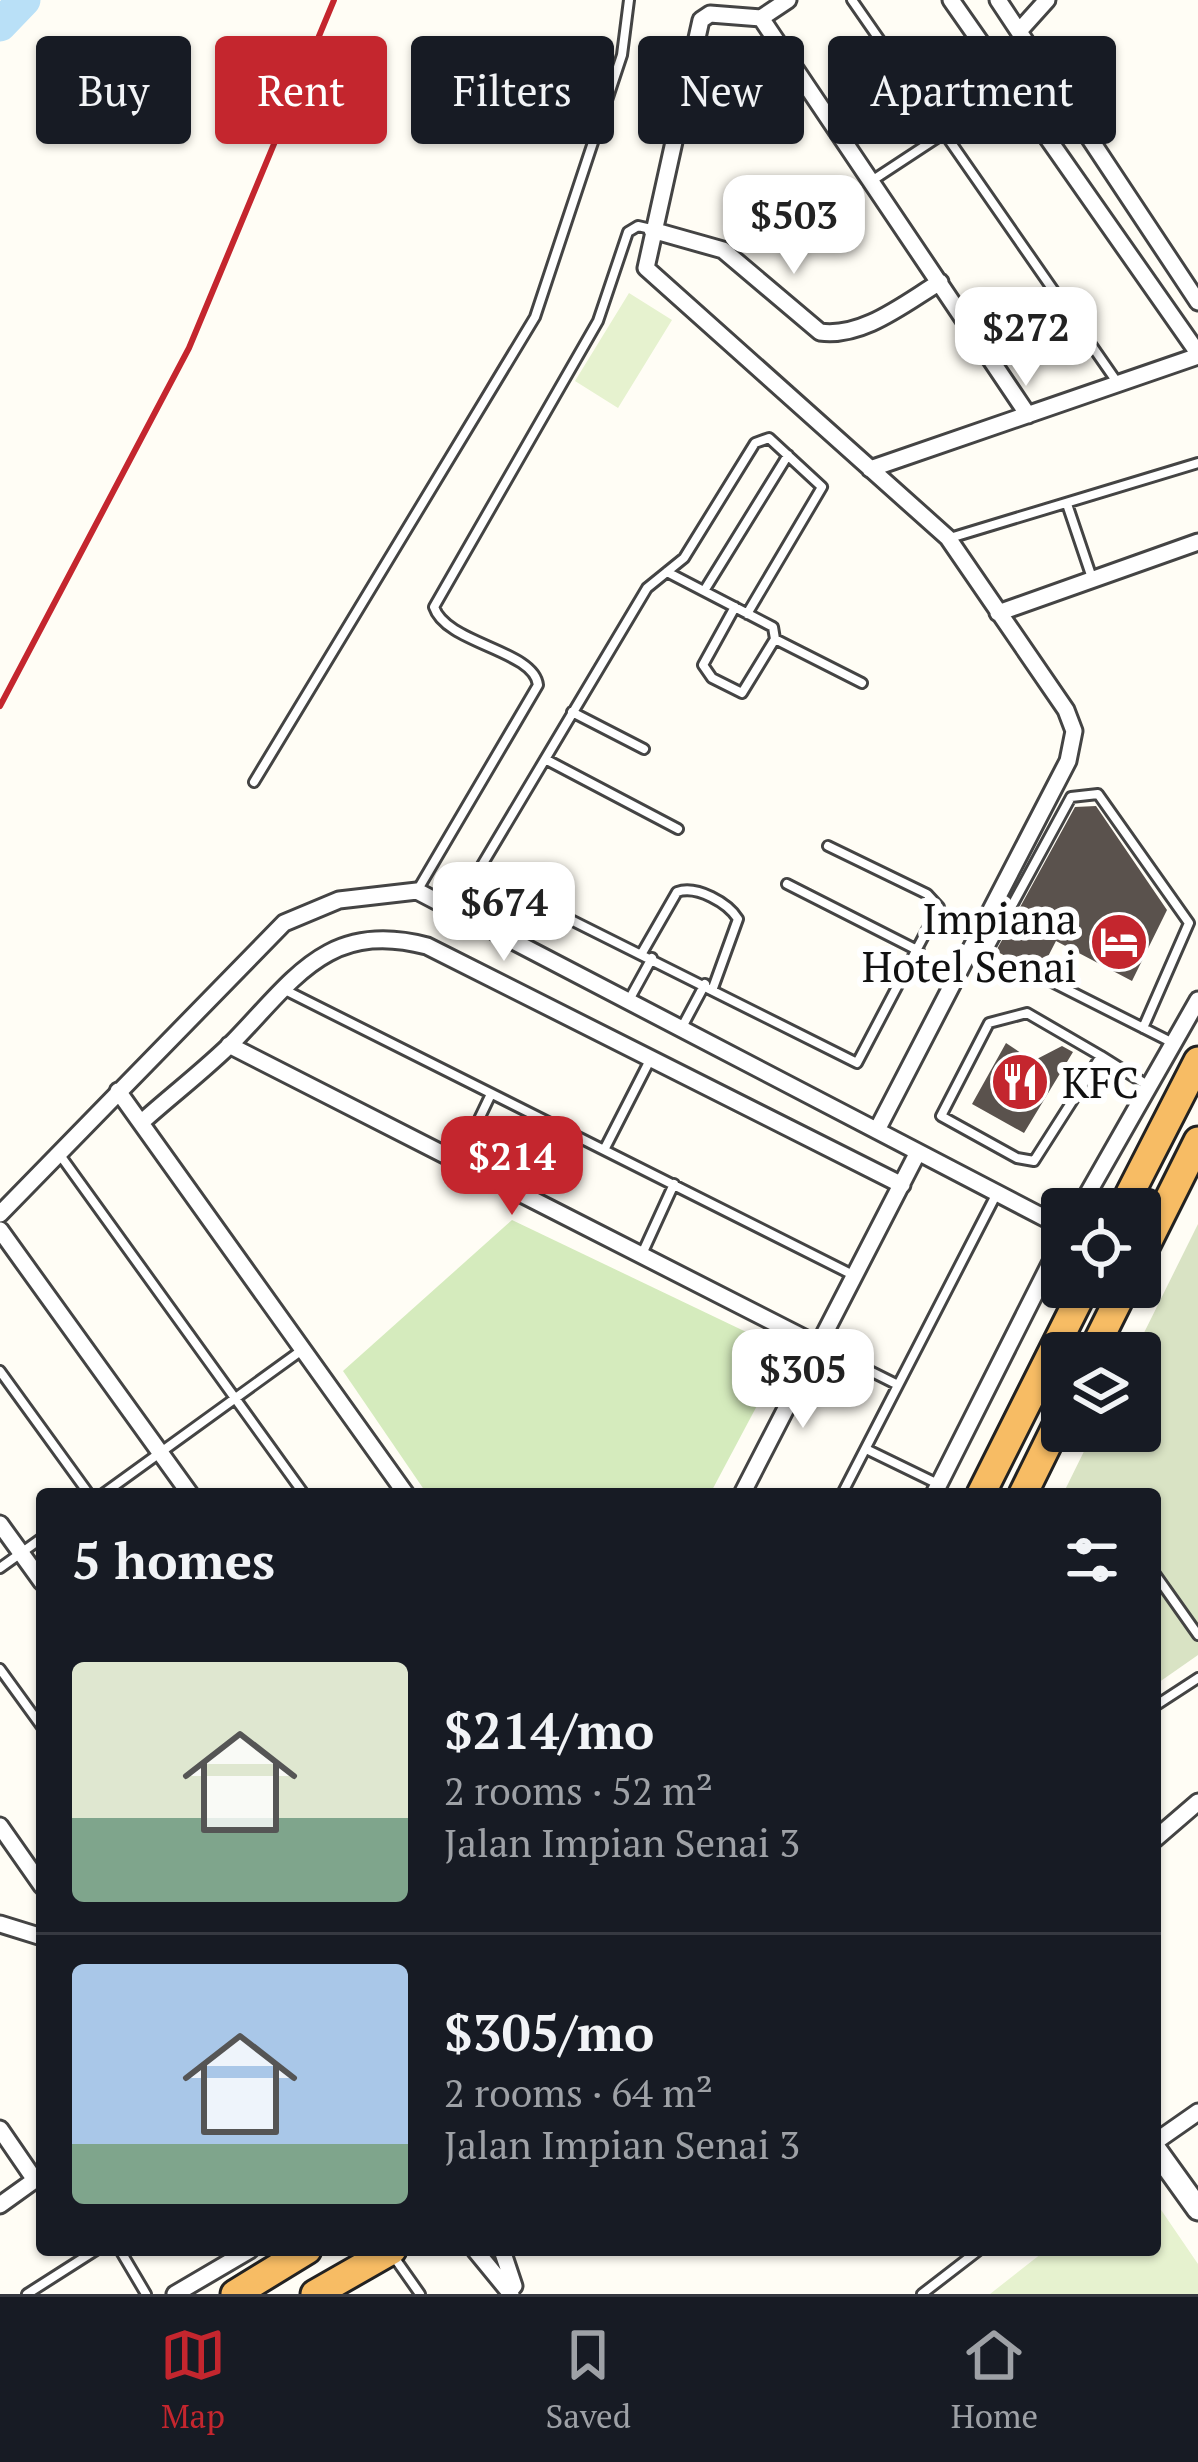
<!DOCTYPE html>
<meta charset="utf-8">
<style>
body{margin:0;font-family:"PT Serif",serif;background:#242831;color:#f1f3f6;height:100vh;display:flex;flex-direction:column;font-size:45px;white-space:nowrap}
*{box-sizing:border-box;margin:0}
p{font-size:39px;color:#9ea1a6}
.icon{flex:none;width:66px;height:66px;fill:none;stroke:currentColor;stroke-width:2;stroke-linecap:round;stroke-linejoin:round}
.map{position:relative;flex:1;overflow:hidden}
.drawer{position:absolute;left:36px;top:1488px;width:1125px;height:768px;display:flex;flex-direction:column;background:#171b24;border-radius:12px;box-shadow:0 3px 9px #0004}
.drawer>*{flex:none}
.guide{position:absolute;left:36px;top:36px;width:1128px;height:108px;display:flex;gap:24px}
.fabs{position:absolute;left:1041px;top:1188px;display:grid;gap:24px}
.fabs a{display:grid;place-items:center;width:120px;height:120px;border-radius:12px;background:#171b24;box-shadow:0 3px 9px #0004;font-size:60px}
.price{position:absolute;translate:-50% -102px;padding:0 27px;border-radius:24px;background:#fff;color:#222;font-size:39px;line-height:78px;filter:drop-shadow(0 3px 6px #0008)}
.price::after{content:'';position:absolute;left:50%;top:72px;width:36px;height:27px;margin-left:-18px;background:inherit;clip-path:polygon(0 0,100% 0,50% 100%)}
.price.current{background:#c4262e;color:#fff}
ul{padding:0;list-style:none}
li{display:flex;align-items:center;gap:36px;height:300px;padding:0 36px}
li+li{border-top:3px solid #363941}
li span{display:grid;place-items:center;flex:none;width:336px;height:240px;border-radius:12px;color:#555}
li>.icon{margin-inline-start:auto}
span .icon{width:144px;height:144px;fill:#fffc;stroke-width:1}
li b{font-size:51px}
h2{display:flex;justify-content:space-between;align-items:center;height:144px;padding:0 36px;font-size:51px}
.pill{padding:0 42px;border-radius:12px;background:#171b24;box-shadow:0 3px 9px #0004;font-size:42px;line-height:108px}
.pill.current{background:#c4262e;color:#fff}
.menu{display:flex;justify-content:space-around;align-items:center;height:168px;border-top:3px solid #363941;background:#171b24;font-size:33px;color:#9ea1a6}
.menu a{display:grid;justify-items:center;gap:6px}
.menu .current{color:#c4262e}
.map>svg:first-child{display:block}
</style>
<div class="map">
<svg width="1198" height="2294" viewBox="0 0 1198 2294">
<rect width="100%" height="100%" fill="#fffdf5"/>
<!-- green -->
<path fill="#d5ebbd" d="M 512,1220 L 786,1351 L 710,1494 L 427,1494 L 343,1371 Z"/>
<!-- cemetery -->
<path fill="#d9e3c4" d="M 1198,1224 L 1198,1655 L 1155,1685 L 1155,1494 L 1063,1494 L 1094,1431 L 1140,1431 L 1140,1353 L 1134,1353 Z"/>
<!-- pitch -->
<path fill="#e6f2cf" d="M 629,293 L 672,320 L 618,408 L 575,381 Z
M 1155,2201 L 1198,2264 L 1198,2294 L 990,2294 L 1046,2250 L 1155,2250 Z"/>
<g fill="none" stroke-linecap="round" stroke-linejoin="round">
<!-- river -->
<path stroke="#b9e0f7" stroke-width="33" d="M 0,25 L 24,0"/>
</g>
<!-- building -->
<path fill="#5a524d" d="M 1096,806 L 1167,910 L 1132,981 L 1056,941 L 1039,974 L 996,951 L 1075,807 Z
M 1006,1043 L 1033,1061 L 1062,1046 L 1073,1052 L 1024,1133 L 972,1104 Z"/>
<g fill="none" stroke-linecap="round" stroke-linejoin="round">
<defs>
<path id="service" d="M 852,0 L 1117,382
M 873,180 L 946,132
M 1067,504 L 1092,578
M 950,538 L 1198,463
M 667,572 L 773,627 L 775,639 L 742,693 L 712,678 L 703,665 L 735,607
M 704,591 L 788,455
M 747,614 L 822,487 L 769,438 L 755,443 L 684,558 L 647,588 L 482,865 L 483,876 L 857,1063 L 939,907 L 927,894 L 828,846
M 775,639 L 862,683
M 572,712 L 644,749
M 545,759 L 678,829
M 254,782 L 535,317 L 622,55 L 629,0
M 787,884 L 919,951
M 417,891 L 538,685 C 534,650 446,644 434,607 L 598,321 L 628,232 L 638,226 L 651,229
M 990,946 L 1071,797 L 1098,794 L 1189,923 L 1143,1028
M 642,953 L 677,892 C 697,885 728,903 738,919 L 713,988
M 1052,982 L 1173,1043
M 283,989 L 853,1275
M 629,1000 L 652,958
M 681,1029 L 705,984
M 1101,1056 L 1027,1013 L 989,1023 L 941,1116 L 1017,1158 L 1034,1161 L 1101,1056 L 1147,1085
M 604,1150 L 650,1060
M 60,1155 L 304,1494
M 458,1163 L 491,1094
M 642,1254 L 674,1184
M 818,1345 L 896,1384
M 0,1371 L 89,1494
M 866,1449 L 938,1484
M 103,1494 L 302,1350
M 842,1494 L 996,1195
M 0,1568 L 42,1538
M 1155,1574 L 1198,1635
M 0,1669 L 42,1727
M 1155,1706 L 1198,1678
M 120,2250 L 146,2294
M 394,2257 L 420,2294
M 27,2294 L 96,2250
M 922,2294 L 979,2250"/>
<path id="minor" d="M 788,0 L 761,18 L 710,14 L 701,20 L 646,268 L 948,538 L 1066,710 L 1074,731 L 1068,761 L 877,1130
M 951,0 L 1198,353
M 998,0 L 1198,302
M 761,18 L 1028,415
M 1020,30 L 1047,0
M 652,230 L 723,250 L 820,332 C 863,338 905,303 940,282
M 870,469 L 1198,356
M 998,613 L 1198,542
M 229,1045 L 818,1345
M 118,1091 L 406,1494
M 143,1121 C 173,1094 206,1069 234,1041 C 295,978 329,920 427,946 L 902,1185
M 1079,1209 L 1198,1000
M 0,1214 L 284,923 L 339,900 L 417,891 L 1062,1227
M 0,1230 L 190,1494
M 742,1494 L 918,1152
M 934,1494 L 1062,1240
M 0,1524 L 42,1582
M 0,1826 L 42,1886
M 1155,1839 L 1198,1802
M 0,1924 L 42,1937
M 0,2129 L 35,2180
M 1155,2142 L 1198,2112
M 0,2205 L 39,2177
M 475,2250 L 511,2294
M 502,2250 L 514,2286
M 175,2294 L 250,2250"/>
<path id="tertiary" d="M 1155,2149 L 1198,2209"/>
<path id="trunk" d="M 1122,1209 L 1198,1061
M 1140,1257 L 1198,1141
M 1092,1353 L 1125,1287
M 981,1494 L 1085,1287
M 1023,1494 L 1062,1415
M 235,2294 L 307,2250
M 315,2294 L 392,2250"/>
</defs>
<!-- service casing -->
<use href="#service" stroke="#444" stroke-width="14"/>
<!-- minor casing -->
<use href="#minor" stroke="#444" stroke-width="21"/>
<!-- tertiary casing -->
<use href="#tertiary" stroke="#444" stroke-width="27"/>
<!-- trunk casing -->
<use href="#trunk" stroke="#222" stroke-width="33"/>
<!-- service -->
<use href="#service" stroke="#fff" stroke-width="8"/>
<!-- minor -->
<use href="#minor" stroke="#fff" stroke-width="15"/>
<!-- tertiary -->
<use href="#tertiary" stroke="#fff" stroke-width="21"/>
<!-- trunk -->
<use href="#trunk" stroke="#f7bc64" stroke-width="27"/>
<!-- rail -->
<path stroke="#c4262e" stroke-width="6" d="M 0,706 L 189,348 L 334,0"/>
</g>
<!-- icons -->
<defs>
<symbol id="hotel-disc" viewBox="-11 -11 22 22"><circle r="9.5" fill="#c4262e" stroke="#fff"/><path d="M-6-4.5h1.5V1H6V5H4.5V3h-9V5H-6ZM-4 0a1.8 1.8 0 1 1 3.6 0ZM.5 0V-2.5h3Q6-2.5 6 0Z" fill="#fff"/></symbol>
<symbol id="restaurant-disc" viewBox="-11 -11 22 22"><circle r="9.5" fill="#c4262e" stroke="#fff"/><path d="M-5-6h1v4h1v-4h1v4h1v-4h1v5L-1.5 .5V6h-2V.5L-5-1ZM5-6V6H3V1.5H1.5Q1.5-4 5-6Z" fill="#fff"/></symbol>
</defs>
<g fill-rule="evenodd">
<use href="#hotel-disc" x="1086" y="909" width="66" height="66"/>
<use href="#restaurant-disc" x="987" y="1049" width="66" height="66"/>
</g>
<g text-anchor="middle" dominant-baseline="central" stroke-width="12" stroke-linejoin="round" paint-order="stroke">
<!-- poi labels -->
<g font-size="42" fill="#111" stroke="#fff" text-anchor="end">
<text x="1077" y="918">Impiana<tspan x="1077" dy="48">Hotel Senai</tspan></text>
<text x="1062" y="1082" text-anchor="start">KFC</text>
</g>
</g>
</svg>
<div class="fabs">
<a><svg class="icon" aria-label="locate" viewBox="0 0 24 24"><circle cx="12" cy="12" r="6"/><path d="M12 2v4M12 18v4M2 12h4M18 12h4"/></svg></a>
<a><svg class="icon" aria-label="layers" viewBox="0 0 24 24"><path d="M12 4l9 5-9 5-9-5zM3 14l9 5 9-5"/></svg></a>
</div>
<b class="price" style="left:794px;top:277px">$503</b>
<b class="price" style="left:1026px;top:389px">$272</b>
<b class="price" style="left:504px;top:964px">$674</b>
<b class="price current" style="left:512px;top:1218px">$214</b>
<b class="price" style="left:803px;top:1431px">$305</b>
<div class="guide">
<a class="pill">Buy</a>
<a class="pill current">Rent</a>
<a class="pill">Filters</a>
<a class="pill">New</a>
<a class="pill">Apartment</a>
</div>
<section class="drawer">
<h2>5 homes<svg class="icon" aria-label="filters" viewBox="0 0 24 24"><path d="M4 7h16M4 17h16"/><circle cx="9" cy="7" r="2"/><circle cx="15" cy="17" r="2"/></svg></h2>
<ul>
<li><span style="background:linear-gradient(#dfe7d0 65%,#7fa58c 0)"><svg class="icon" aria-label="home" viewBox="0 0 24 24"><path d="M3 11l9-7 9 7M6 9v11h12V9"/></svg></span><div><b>$214/mo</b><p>2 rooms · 52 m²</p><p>Jalan Impian Senai 3</p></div></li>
<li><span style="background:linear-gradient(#a9c7e8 75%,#7fa58c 0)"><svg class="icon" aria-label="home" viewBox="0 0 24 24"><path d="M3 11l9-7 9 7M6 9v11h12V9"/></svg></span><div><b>$305/mo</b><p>2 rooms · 64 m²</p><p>Jalan Impian Senai 3</p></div></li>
</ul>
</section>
</div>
<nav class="menu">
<a class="current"><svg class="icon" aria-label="map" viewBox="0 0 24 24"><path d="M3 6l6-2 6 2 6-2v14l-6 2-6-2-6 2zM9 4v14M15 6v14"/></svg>Map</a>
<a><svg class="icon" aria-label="saved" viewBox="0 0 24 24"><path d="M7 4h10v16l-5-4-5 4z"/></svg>Saved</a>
<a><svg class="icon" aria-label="home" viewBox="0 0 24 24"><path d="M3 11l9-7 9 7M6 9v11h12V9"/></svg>Home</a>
</nav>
